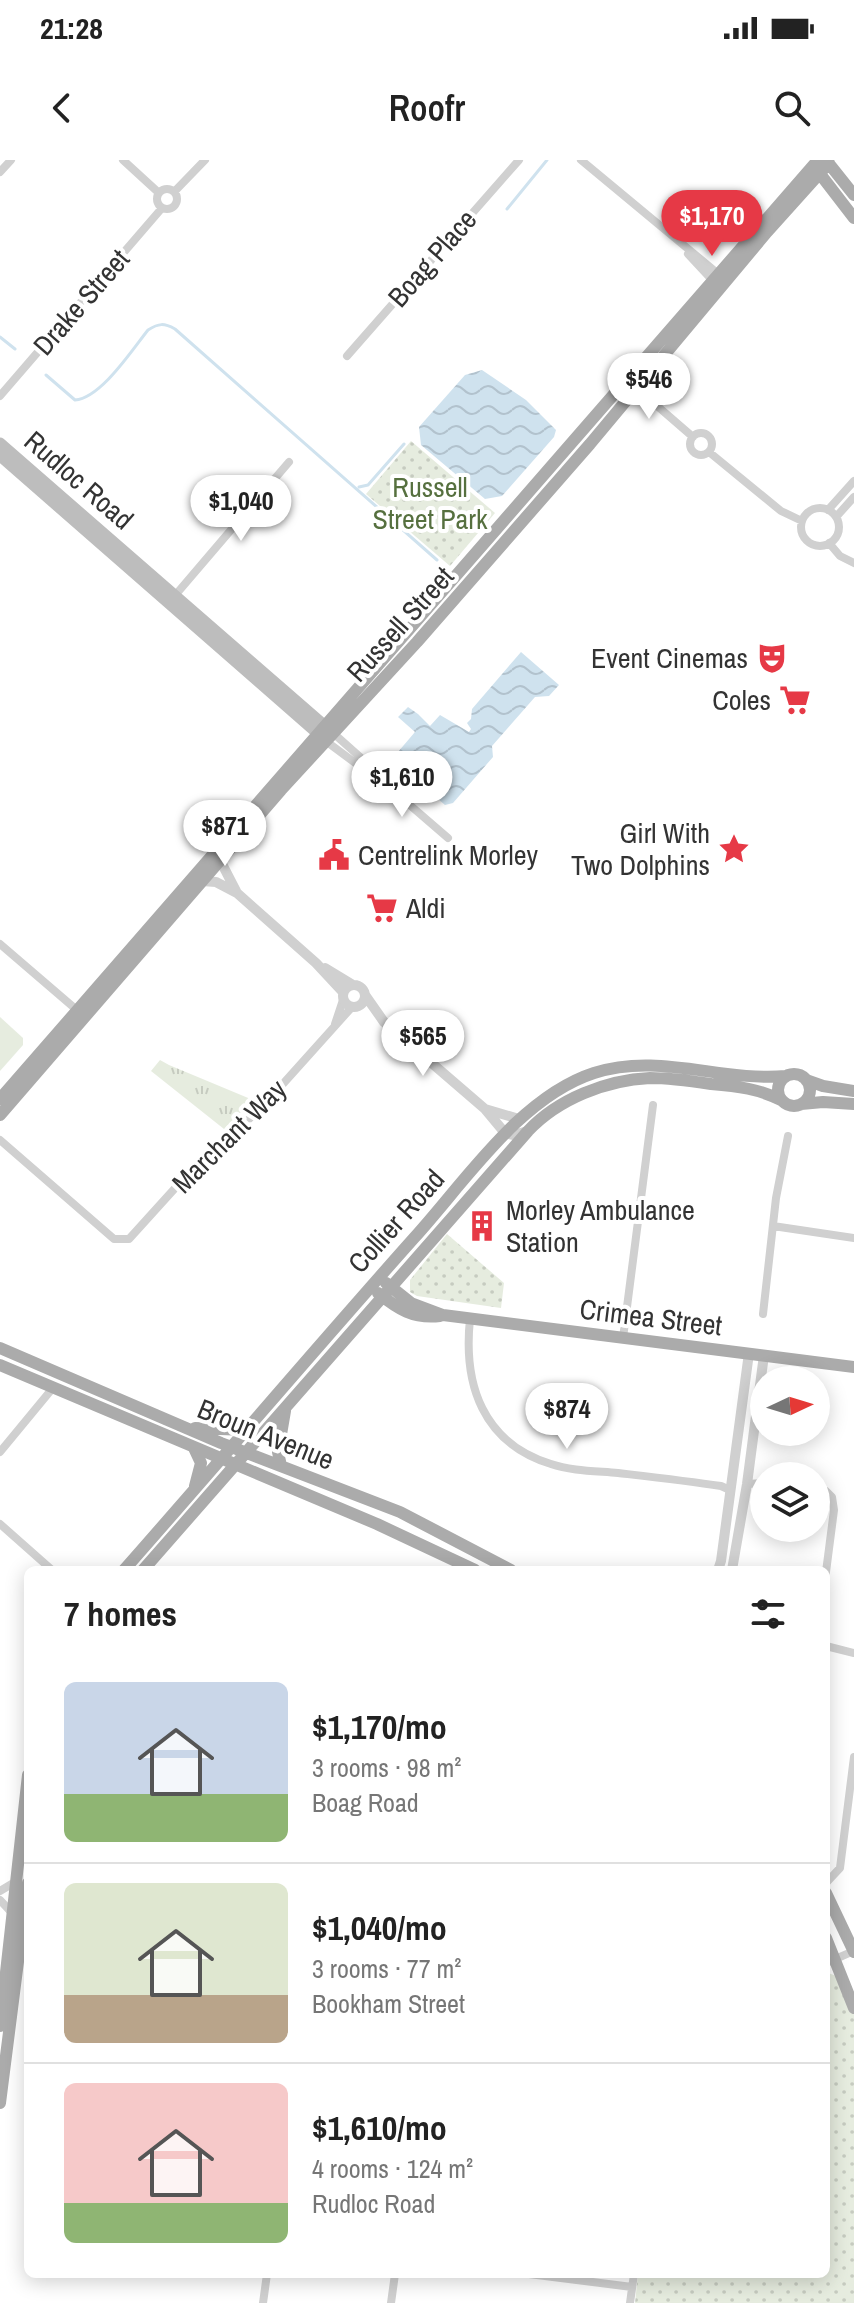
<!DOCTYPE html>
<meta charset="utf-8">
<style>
body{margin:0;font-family:"Archivo Narrow",sans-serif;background:#f2f2f2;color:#222;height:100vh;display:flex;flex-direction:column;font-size:30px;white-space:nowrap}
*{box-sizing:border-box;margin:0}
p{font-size:26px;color:#767676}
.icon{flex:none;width:44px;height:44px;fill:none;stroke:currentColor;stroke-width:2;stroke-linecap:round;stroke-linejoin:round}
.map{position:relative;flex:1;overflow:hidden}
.sheet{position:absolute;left:24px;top:1406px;width:806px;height:712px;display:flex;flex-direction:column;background:#fff;border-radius:12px;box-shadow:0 4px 20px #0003}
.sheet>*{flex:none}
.needle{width:52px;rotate:86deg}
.fabs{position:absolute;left:750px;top:1206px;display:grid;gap:16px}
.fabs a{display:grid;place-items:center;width:80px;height:80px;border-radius:50%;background:#fff;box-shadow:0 4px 20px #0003;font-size:40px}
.price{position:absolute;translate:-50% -68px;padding:0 18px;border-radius:28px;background:#fff;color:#222;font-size:26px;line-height:52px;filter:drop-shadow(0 2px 4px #0008)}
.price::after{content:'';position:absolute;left:50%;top:48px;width:24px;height:18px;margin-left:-12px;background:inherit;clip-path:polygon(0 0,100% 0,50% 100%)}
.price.selected{background:#e63946;color:#fff}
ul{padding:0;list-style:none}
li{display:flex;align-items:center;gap:24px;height:200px;padding:0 40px}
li+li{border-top:2px solid #e0e0e0}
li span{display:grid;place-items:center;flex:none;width:224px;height:160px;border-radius:12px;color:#555}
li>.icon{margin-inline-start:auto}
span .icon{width:96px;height:96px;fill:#fffc;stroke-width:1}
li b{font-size:34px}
h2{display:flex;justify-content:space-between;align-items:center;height:96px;padding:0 40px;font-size:34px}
.status{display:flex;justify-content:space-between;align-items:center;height:56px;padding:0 40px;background:#fff;direction:ltr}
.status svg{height:22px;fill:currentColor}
header{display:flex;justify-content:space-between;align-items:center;height:104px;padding:0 40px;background:#fff;font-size:36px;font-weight:600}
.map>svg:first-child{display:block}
</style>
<div class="status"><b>21:28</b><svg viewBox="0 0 49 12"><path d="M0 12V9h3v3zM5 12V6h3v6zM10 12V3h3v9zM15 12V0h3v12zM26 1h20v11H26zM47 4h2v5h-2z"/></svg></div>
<header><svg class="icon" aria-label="back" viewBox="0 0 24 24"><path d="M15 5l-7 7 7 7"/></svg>Roofr<svg class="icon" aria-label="search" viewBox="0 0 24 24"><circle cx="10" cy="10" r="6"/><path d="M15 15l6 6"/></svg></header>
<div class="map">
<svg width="854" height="2143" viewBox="0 0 854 2143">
<defs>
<pattern id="grass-tufts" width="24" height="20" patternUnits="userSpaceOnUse" patternTransform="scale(2)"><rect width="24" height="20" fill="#e6ecdf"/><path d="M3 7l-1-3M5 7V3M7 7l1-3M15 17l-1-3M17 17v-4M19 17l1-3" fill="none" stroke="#c6cbc0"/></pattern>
<pattern id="park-dots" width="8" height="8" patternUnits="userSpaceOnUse" patternTransform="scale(2)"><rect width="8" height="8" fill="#e6ecdf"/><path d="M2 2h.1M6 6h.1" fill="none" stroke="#c6cbc0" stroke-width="1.8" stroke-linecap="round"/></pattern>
<pattern id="water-waves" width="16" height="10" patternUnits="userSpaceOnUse" patternTransform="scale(2)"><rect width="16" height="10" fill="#cfe2ee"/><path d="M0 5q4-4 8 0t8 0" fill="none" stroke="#b2c2cd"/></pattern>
</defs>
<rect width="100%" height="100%" fill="#fff"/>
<!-- grass -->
<path fill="url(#grass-tufts)" d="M 160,900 L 169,905 L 253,940 L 224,969 L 151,911 Z"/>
<!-- park -->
<path fill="url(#park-dots)" d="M 411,281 L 495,353 L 450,406 L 366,334 Z
M 447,1074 L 504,1123 L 501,1148 L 417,1136 L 410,1132 L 410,1120 Z
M 826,1813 C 845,1814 848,1838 854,1853 L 854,2143 L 635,2143 L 638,2114 L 826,2114 Z"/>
<!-- pitch -->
<path fill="#e6ecdf" d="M 0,857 L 23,878 L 23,885 L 0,911 Z"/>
<!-- water -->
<path fill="url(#water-waves)" d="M 482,210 L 526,240 L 556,270 L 554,277 L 502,336 L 485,339 L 421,285 L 419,267 L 465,215 Z
M 521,492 L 559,525 L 549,536 L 535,537 L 492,586 L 493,597 L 453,643 L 445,645 L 392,599 L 415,572 L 398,557 L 408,547 L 418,554 L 430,566 L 440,555 L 469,572 L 471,569 L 467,563 L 471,559 L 472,549 Z"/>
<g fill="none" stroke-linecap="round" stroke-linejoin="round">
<!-- stream -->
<path stroke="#cfe2ee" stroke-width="3" d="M 507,49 L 547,0
M 0,177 L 15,189
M 46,215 L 75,240 C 101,238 132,190 148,170 C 159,163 164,163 175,169 L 437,400
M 359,327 L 368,325 L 404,284"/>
<!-- minor -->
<path stroke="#d0d0d0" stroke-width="8" d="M 123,0 L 159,33
M 581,0 L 722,117
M 0,12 L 11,0
M157 39a10 10 0 1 1 20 0a10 10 0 1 1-20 0Z
M 174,32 L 205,0
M 688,94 L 714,122
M 347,196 L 519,0
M 633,225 L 693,277
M 0,236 L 162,48
M690 284a11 11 0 1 1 22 0a11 11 0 1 1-22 0Z
M 709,292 L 781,351 L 802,361
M801 367a19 19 0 1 1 38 0a19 19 0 1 1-38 0Z
M 828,350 L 854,321
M 836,357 L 854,337
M 829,383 L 840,396 L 854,403
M 172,439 L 289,302
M 332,572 L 369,605 L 374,617
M 323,579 L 397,634 L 448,678
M 0,784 L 78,851
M 335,864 L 343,840
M 0,980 L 114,1079 L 129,1079 L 177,1026 L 264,945 L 352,847
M 773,1066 L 854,1078
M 763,1154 L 776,1038 L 788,976
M 470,1159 C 463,1225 483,1283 551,1304 C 571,1311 596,1311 618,1313 C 652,1317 687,1321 721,1326 L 730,1330
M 623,1178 L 653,945
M 0,1292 L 52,1229
M 747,1324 L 764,1323
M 816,1330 L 826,1331 L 832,1337 L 834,1350 L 826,1412
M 0,1364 L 52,1410
M 826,1486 L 854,1493
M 826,1723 L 840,1708 L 854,1597
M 0,1731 L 15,1722
M 0,1740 L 12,1753
M 826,1803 L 854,1791
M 529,2114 L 632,2127
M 263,2143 L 267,2114
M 391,2143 L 395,2114
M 630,2143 L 634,2114"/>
<!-- tertiary -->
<path stroke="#d0d0d0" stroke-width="10" d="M 220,700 L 236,731
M 202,721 L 216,722 L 237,733 L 316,803 L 343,832
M 325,808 L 353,825
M343 836a11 11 0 1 1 22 0a11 11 0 1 1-22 0Z
M 365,835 L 384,862 L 485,949 L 505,973 L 513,975 L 528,971
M 485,949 L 519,959
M 718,1410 L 721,1401 L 749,1193
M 732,1410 L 747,1324 L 764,1195"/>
<!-- secondary -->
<path stroke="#bdbdbd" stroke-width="11" d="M 0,283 L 324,565
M 0,296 L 317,573"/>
<!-- primary -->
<path stroke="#ababab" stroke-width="12" d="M 826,0 L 854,35
M 817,10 L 854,58
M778 930a16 16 0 1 1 32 0a16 16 0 1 1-32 0Z
M 806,920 L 823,926 L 854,931
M 0,939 L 818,0
M 801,944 L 823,942 L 854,944
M 0,955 L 281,630 L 417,482 L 590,284 L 767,72 L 829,3
M 386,1123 L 411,1143 L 443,1155 L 854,1207
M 378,1133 C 398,1149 413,1159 440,1156
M 0,1188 L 221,1283 L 400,1352 L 511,1410
M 0,1205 L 377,1364 L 475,1410
M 195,1268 L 246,1270
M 194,1288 L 201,1303 L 195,1326
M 281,1306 L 278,1292 L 285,1251
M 124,1410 C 221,1300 316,1188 414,1078 C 465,1022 520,937 594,913 C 659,892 721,922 786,916
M 143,1410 L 528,971 C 558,939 606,920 650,918 C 670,918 691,921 711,924 C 737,926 760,929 783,941
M 826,1733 L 854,1792
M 826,1778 L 854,1848
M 0,1866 L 28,1615
M 0,1943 L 28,1723"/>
</g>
<!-- icons -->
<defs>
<symbol id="theatre-bare" viewBox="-9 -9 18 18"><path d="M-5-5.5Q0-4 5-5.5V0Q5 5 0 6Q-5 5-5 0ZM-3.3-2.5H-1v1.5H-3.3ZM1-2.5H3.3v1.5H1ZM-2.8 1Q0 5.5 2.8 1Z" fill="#e63946" stroke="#fff" stroke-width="2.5" paint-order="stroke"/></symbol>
<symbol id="supermarket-bare" viewBox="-9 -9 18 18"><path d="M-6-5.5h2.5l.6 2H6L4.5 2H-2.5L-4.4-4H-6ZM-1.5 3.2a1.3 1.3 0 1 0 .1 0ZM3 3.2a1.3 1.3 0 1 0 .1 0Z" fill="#e63946" stroke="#fff" stroke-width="2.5" paint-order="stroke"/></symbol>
<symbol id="sight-bare" viewBox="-9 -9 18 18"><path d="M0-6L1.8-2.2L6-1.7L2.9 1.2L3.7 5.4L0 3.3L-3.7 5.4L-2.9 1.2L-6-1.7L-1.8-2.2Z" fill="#e63946" stroke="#fff" stroke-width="2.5" paint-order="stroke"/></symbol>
<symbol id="civic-bare" viewBox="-9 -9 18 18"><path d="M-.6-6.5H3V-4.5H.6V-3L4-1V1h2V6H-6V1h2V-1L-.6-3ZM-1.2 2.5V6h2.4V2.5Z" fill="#e63946" stroke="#fff" stroke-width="2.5" paint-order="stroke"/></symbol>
<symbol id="building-bare" viewBox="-9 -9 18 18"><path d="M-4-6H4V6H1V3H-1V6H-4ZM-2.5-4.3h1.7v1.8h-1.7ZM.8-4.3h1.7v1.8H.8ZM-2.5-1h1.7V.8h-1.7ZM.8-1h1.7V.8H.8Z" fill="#e63946" stroke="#fff" stroke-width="2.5" paint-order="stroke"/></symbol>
</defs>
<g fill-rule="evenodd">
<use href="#theatre-bare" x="750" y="476" width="44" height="44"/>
<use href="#supermarket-bare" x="773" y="518" width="44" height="44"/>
<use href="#sight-bare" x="712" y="667" width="44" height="44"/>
<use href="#civic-bare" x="312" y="673" width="44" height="44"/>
<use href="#supermarket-bare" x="360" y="726" width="44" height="44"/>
<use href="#building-bare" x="460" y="1044" width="44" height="44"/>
</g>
<g text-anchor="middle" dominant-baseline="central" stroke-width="8" stroke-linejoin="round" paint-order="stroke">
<!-- street labels -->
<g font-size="28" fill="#333" stroke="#fff">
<text transform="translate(432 98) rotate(-49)">Boag Place</text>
<text transform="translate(81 142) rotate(-49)">Drake Street</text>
<text transform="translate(79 320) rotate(41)">Rudloc Road</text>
<text transform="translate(400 464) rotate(-48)">Russell Street</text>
<text transform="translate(229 976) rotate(-45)">Marchant Way</text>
<text transform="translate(396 1061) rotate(-48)">Collier Road</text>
<text transform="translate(651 1157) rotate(7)">Crimea Street</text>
<text transform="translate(266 1274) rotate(22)">Broun Avenue</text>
</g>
<!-- park labels -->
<g font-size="28" fill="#56703f" stroke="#fff">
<text x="430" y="327">Russell<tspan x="430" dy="32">Street Park</tspan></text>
</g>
<!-- poi labels -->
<g font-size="28" fill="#333" stroke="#fff" text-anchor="end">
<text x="748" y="498">Event Cinemas</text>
<text x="771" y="540">Coles</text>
<text x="710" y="673">Girl With<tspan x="710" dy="32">Two Dolphins</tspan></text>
<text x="358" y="695" text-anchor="start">Centrelink Morley</text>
<text x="406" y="748" text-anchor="start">Aldi</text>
<text x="506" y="1050" text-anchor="start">Morley Ambulance<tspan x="506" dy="32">Station</tspan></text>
</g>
</g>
</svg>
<div class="fabs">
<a><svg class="needle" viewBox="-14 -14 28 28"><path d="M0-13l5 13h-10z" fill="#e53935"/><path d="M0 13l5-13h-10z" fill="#767676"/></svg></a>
<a><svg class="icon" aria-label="layers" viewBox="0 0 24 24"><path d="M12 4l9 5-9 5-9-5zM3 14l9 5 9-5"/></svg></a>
</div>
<b class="price selected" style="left:712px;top:98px">$1,170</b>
<b class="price" style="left:649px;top:261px">$546</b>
<b class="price" style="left:241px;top:383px">$1,040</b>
<b class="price" style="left:402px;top:659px">$1,610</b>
<b class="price" style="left:225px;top:708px">$871</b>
<b class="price" style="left:423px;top:918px">$565</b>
<b class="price" style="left:567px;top:1291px">$874</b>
<section class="sheet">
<h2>7 homes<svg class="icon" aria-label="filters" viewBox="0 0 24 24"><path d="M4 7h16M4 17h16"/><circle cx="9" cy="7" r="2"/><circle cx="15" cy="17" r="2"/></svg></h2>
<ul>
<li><span style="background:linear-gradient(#c9d6e8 70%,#8fb573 0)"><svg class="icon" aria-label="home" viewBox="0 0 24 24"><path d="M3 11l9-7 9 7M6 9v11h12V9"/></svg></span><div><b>$1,170/mo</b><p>3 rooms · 98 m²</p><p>Boag Road</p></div></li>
<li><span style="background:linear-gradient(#dfe7d0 70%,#b9a48a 0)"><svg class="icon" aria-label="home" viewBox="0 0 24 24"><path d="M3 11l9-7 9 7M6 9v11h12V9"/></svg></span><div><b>$1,040/mo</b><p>3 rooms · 77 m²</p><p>Bookham Street</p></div></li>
<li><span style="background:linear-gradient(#f6c9c9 75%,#8fb573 0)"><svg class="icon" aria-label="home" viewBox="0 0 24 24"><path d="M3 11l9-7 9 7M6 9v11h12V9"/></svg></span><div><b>$1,610/mo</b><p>4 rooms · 124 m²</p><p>Rudloc Road</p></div></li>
</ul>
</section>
</div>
